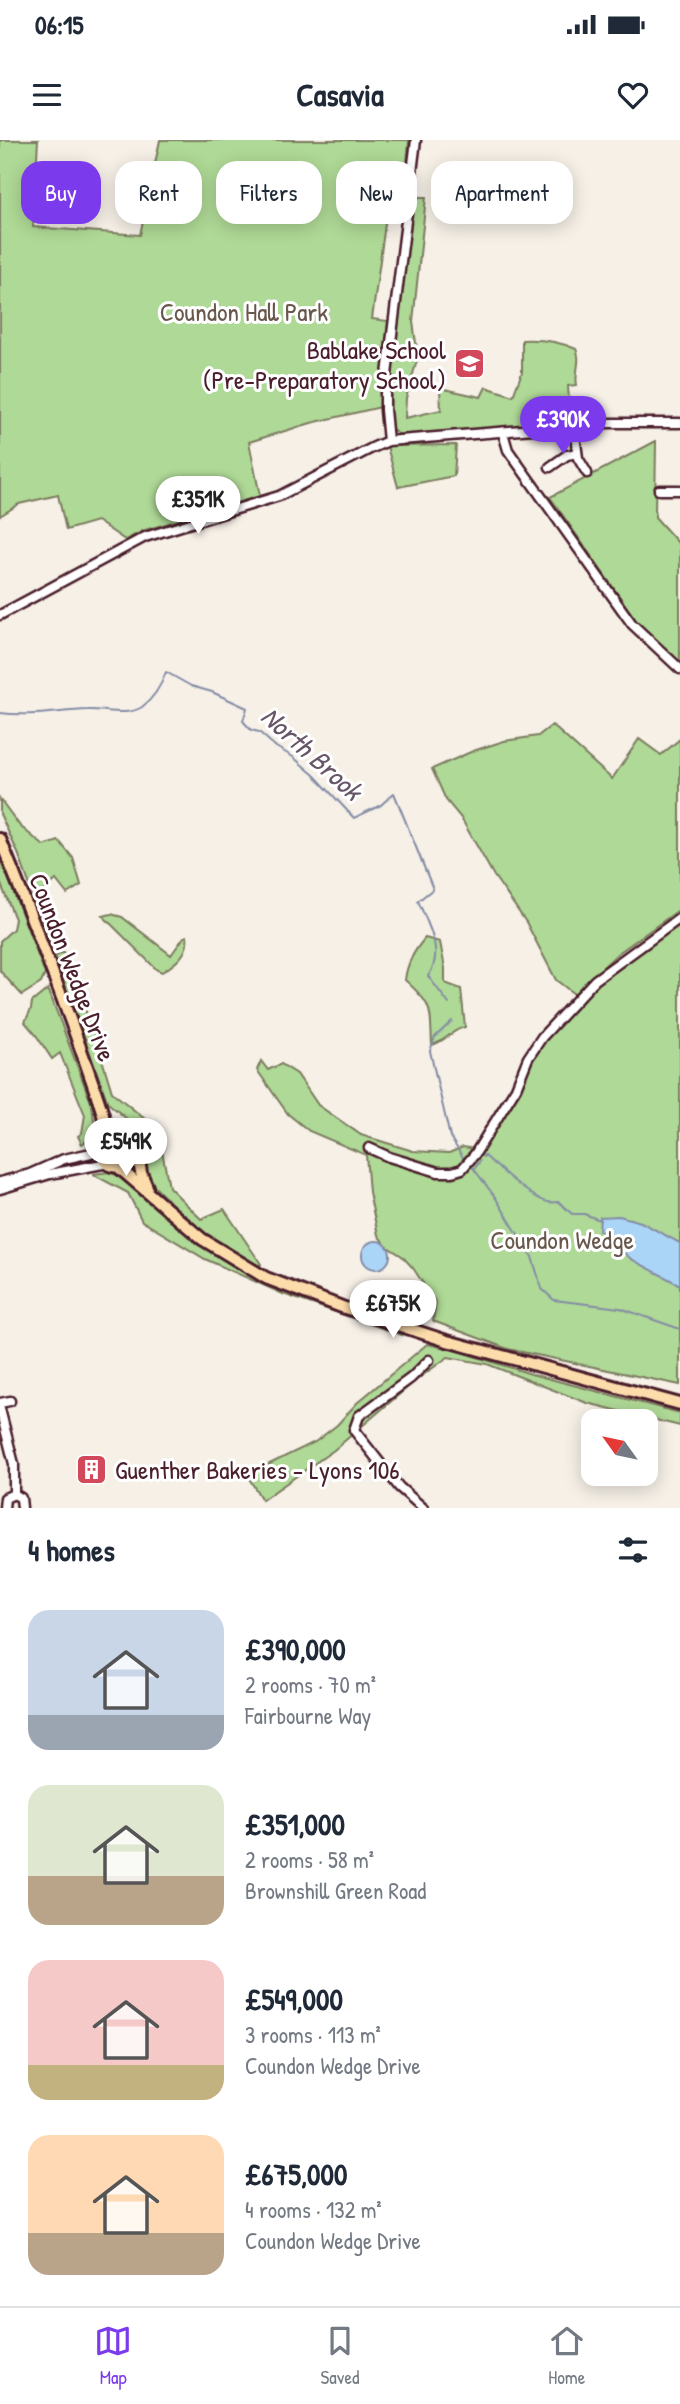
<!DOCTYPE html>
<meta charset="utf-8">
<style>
body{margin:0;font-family:"Patrick Hand",sans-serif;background:#f2f2f3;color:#1f2937;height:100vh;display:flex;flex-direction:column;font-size:26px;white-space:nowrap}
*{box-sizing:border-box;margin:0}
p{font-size:23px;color:#747a83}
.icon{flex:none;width:38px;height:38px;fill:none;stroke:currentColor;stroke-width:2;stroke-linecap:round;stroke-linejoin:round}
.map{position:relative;height:1368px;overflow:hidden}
.drawer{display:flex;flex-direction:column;background:#fff;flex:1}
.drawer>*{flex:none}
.banner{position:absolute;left:21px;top:21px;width:639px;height:63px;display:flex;gap:14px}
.needle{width:46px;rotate:303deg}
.buttons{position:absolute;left:581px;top:1269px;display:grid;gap:14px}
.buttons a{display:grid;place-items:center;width:77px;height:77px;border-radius:14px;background:#fff;box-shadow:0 4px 18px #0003;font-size:35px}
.price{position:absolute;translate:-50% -60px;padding:0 16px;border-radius:24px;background:#fff;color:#222;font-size:23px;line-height:46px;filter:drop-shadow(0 2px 4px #0008)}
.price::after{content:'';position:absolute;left:50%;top:42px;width:21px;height:16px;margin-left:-10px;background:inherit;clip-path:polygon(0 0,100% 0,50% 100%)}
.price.selected{background:#7c3aed;color:#fff}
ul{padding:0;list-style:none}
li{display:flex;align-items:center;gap:21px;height:175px;padding:0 28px}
li span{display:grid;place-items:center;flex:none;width:196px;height:140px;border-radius:21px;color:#555}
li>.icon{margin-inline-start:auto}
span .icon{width:84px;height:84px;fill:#fffc;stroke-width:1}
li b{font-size:30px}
h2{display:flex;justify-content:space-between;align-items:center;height:84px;padding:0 28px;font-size:30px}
.chip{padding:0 24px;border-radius:21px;background:#fff;box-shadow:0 4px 18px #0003;font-size:24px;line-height:63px}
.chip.selected{background:#7c3aed;color:#fff}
.status{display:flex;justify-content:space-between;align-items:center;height:49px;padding:0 35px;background:#fff;direction:ltr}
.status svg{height:19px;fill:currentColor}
header{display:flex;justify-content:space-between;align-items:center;height:91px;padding:0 28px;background:#fff;font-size:32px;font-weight:800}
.tabs{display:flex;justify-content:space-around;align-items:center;height:98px;border-top:2px solid #e0e1e3;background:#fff;font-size:19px;color:#747a83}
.tabs a{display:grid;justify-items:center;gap:4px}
.tabs .selected{color:#7c3aed}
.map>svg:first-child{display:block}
</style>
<div class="status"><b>06:15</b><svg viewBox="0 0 49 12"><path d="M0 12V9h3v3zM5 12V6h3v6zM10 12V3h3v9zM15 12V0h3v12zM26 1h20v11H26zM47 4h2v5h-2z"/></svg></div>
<header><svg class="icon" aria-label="menu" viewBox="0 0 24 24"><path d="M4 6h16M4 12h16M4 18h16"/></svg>Casavia<svg class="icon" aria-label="heart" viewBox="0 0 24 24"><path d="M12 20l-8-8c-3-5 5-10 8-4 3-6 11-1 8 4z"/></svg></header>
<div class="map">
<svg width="680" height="1368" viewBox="0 0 680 1368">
<rect width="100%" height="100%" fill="#f6f0e7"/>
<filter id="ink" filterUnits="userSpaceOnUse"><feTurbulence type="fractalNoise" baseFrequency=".0143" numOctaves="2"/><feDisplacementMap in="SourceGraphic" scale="14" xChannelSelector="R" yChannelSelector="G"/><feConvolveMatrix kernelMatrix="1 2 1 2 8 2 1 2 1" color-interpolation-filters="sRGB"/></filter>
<g filter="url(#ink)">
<!-- green -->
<path fill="#afd996" stroke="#7c7c60" stroke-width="2" d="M 0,0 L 38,0 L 33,87 L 140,95 L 160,0 L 409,0 L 403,69 L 387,69 L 372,179 L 388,181 L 381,267 L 311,283 L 249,302 L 260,356 L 145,390 L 125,400 L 97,381 L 66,390 L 58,355 L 19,364 L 0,376 Z
M 413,57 L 426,57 L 413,182 L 418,217 L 406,258 L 405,278 L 441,270 L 440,248 L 481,257 L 486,247 L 513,256 L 522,232 L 522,200 C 542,199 558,201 576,209 C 582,221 574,232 577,245 L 568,246 L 570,276 L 566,282 L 409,294 L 398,294 L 391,289 L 387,266 Z
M 656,301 L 655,377 L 680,405 L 680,524 L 640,486 L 550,357 Z
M 456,305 L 454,336 L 398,347 L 387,306 Z
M 552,585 L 612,639 L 639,599 L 661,615 L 680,599 L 680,769 L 617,814 L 574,854 L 556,840 L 526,782 L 494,736 L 461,678 L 446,660 L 432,629 L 473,611 L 504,601 L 538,596 Z
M 0,659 L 20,686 L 44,706 L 59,701 L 73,718 L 81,745 L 67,754 L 56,740 L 40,754 L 58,805 L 52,807 L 18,713 L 0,674 Z
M 0,717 L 45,834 L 41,843 L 22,855 L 0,831 L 0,801 L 13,789 L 15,779 L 0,742 Z
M 111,774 L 122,777 L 171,815 L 184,797 L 187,796 C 190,813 175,824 162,832 L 157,830 L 103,776 Z
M 680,781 L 680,1245 L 508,1209 L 433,1181 L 436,1163 L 413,1128 L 402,1116 L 386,1106 L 378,1095 L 369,1052 L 366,1015 L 309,991 L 288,974 L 257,930 L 261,921 L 268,930 L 281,924 L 297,934 L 318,965 L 361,995 L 413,1011 L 449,1013 L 463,1007 L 481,1010 L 531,919 L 545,898 L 597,842 Z
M 425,798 L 440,802 L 445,828 L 445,843 L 461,849 L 465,887 C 453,889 446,901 432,905 C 430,869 434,866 405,840 C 407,823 414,811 425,798 Z
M 63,812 L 94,893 L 112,952 L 151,984 L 159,995 L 169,1047 L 201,1079 L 224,1069 L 261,1124 L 259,1126 L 228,1110 L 183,1076 L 152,1044 L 145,1028 L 144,999 L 134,985 L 108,963 L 55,817 Z
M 48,849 L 92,965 L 95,989 L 93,996 L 82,1004 L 78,996 L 82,993 L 85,975 L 60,913 L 52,919 L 36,895 L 25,882 L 31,869 L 32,862 Z
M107 1008a13 13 0 1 1 26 0a13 13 0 1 1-26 0Z
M 109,1032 L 119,1036 C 159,1065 194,1101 237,1127 C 288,1157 346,1172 401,1190 L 402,1195 L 283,1154 L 205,1119 L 142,1081 L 128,1053 L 94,1035 L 94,1034 Z
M 427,1204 L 451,1209 L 531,1234 L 680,1273 L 680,1286 L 587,1263 L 487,1224 L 448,1217 L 415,1241 L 334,1310 L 262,1360 L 247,1335 L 315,1302 L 337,1285 L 357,1263 Z"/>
<!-- water -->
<path fill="#abd5f6" stroke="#848ca5" stroke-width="2" d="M 619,1076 L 641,1082 L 680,1103 L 680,1145 L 631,1119 L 599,1090 L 600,1077 Z
M362 1115a14 14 0 1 1 28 0a14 14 0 1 1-28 0Z"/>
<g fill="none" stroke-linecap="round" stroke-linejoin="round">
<!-- stream -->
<path stroke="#848ca5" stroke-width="2" d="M 0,573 C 30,577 58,571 88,570 C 105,569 126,577 142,567 C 154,558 161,546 166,532 L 191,546 L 212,552 L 247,568 L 243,581 L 251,590 L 259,592 L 276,607 L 293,617 L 314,635 L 354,678 L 381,665 L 394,653 L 433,749 L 418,761 C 428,784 445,813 428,836 L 449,864
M 452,881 L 435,897 L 430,911 L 450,997 L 464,1019
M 483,1017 L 484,1015 C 495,1025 534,1060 548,1062 C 551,1063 555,1062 559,1062 L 572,1074 L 584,1074 L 600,1080
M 471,1025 L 495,1057 L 532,1117 L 542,1149 L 554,1160 L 620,1168 L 680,1189
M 475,1028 L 480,1021"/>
<defs>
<path id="minor" d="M 574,287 L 578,318 L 587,333
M 503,293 L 508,310 L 632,484 L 680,529
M 388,301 L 385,270 L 385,251 L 416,0
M 550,327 L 567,315 L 577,313
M 659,350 L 680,350
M 0,475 L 145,397 L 279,356 L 372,308 L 388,301 L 608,283 L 680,283
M 369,1008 L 389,1017 L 438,1032 L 452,1032 L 462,1029 L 475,1014 L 516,948 L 528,918 L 542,897 L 595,840 L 680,778
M 0,1042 L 30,1034 L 64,1019 L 91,1013 L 101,1005
M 0,1049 L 50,1034 L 108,1023
M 0,1263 L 10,1261
M 0,1269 L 14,1324 L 14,1354
M 4,1368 L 5,1358 L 14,1354 L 21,1358 L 22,1368
M 423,1368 L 399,1347 L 354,1290 L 359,1276 L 411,1238 L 429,1220"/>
<path id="major" d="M 0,699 C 36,788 71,877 101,968 C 104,976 106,991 104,999 C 102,1010 99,1021 112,1026 C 117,1027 123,1027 128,1025 C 133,1023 136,1019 138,1013 C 142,999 130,990 117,990 L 104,999
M 138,1013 L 141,1033 L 147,1047
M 118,1027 L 202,1099 L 266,1138 L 342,1167 L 447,1201 L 680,1264"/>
</defs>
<!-- minor casing -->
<use href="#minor" stroke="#4a1f2b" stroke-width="13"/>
<!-- major casing -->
<use href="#major" stroke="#4a1f2b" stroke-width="16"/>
<!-- minor -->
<use href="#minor" stroke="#fff" stroke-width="8"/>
<!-- major -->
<use href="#major" stroke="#fddcac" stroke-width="10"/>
</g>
</g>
<!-- icons -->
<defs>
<symbol id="school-square" viewBox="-11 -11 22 22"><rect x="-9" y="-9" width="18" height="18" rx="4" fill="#d1495b" stroke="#fff"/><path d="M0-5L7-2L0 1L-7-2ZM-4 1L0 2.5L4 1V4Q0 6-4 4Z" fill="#fff"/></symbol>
<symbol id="building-square" viewBox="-11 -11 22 22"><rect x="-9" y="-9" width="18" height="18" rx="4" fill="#d1495b" stroke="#fff"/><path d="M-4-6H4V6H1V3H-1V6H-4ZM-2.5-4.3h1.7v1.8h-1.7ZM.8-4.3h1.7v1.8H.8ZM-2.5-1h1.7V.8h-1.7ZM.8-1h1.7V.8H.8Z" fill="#fff"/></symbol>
</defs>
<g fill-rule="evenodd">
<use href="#school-square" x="452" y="206" width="35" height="35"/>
<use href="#building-square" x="74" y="1312" width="35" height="35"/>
</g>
<g text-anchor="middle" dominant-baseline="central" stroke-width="6" stroke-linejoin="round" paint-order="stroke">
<!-- park labels -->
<g font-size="26" fill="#68574b" stroke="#fff">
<text x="244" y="171">Coundon Hall Park</text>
<text x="562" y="1099">Coundon Wedge</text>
</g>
<!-- poi labels -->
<g font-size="26" fill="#4a1f2b" stroke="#fff" text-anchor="end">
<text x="446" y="209">Bablake School<tspan x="446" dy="30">(Pre-Preparatory School)</tspan></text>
<text x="115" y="1329" text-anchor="start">Guenther Bakeries - Lyons 106</text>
</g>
<!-- street labels -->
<g font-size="26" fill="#4a1f2b" stroke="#fff">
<text transform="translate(73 827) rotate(69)">Coundon Wedge Drive</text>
</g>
<!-- water labels -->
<g font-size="28" font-style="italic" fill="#675668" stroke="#fff">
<text transform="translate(312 613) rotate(42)">North Brook</text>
</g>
</g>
</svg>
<div class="buttons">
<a><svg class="needle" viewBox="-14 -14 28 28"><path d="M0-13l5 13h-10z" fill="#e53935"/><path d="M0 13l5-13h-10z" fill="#747a83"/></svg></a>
</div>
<b class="price selected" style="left:563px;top:316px">£390K</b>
<b class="price" style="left:198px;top:396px">£351K</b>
<b class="price" style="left:126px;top:1038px">£549K</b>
<b class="price" style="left:393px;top:1200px">£675K</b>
<div class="banner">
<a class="chip selected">Buy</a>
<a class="chip">Rent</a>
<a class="chip">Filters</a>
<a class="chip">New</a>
<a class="chip">Apartment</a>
</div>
</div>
<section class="drawer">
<h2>4 homes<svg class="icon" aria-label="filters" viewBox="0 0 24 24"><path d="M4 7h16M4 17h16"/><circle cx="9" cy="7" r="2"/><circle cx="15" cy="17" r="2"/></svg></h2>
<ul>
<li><span style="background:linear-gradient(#c9d6e8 75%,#9aa5b1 0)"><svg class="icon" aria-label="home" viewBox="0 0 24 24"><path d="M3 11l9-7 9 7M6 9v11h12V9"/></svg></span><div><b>£390,000</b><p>2 rooms · 70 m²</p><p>Fairbourne Way</p></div></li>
<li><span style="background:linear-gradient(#dfe7d0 65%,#b9a48a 0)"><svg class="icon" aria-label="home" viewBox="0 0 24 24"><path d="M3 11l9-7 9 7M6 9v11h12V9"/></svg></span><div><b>£351,000</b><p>2 rooms · 58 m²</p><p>Brownshill Green Road</p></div></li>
<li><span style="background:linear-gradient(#f6c9c9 75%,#c2b280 0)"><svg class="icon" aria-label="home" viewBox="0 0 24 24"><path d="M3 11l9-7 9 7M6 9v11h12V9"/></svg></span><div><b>£549,000</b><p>3 rooms · 113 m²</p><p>Coundon Wedge Drive</p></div></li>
<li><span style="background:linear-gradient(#ffd9b3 70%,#b9a48a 0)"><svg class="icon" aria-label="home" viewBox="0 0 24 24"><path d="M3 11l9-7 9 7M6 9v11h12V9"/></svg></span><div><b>£675,000</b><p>4 rooms · 132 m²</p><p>Coundon Wedge Drive</p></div></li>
</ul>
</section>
<nav class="tabs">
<a class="selected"><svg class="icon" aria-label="map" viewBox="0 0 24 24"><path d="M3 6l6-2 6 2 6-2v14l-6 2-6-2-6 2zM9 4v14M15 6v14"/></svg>Map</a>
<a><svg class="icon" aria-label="saved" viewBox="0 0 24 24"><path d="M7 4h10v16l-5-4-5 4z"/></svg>Saved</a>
<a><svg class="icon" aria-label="home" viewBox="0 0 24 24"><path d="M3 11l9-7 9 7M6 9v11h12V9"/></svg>Home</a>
</nav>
